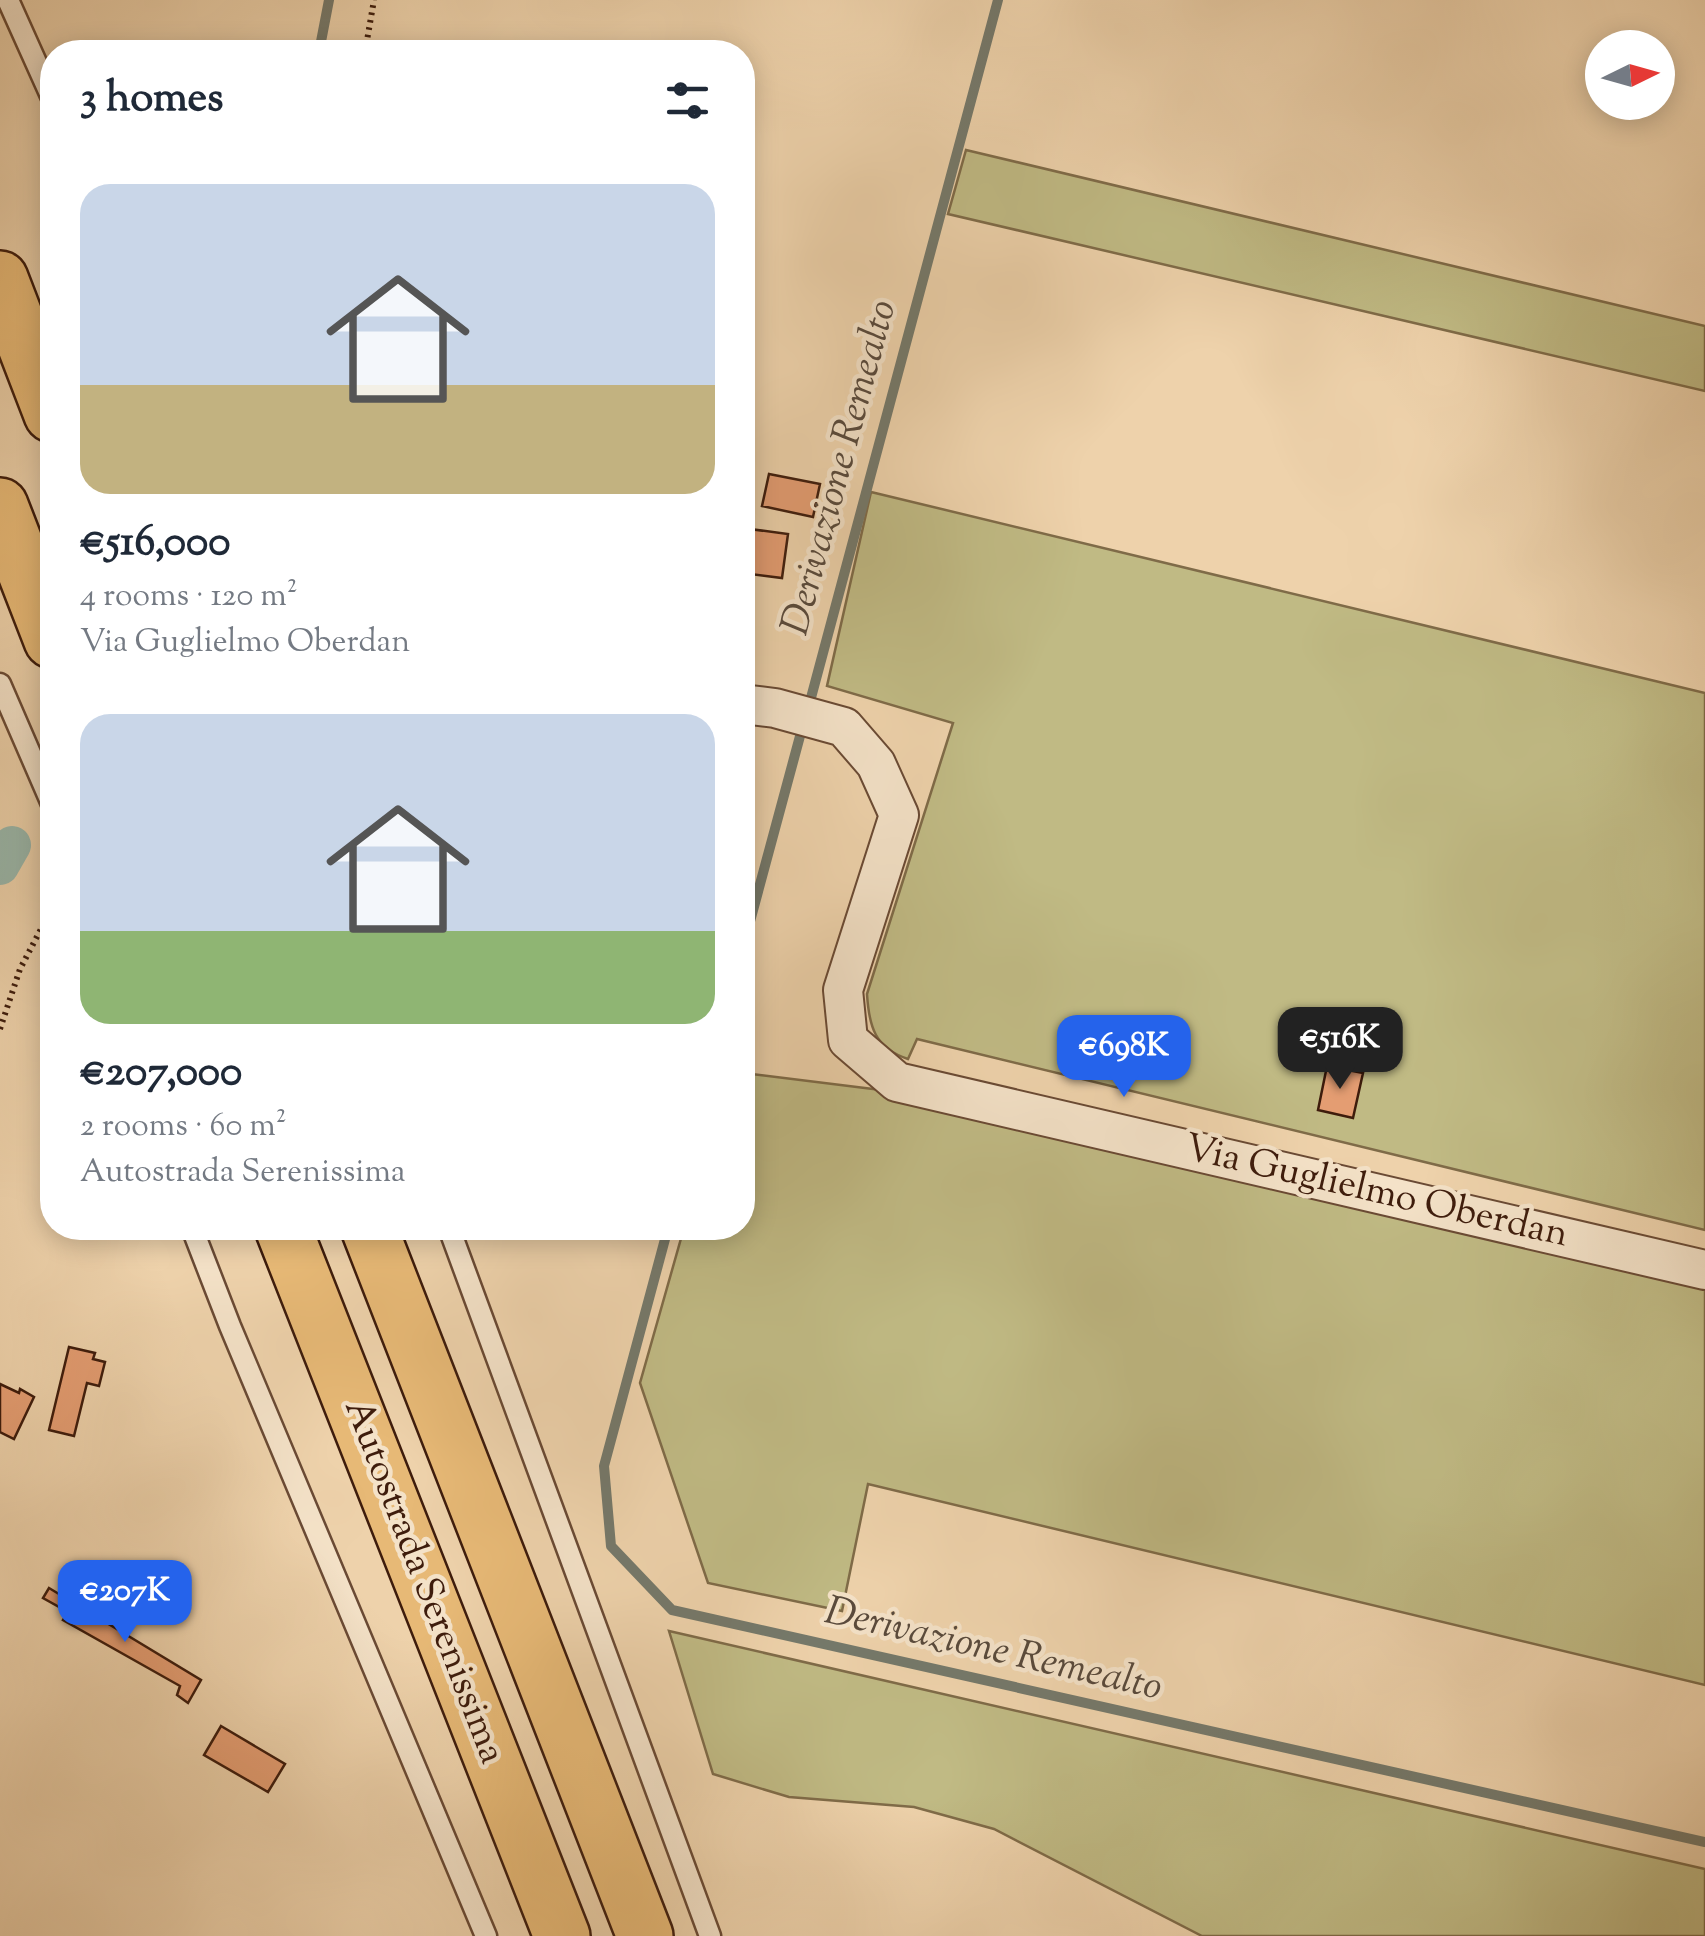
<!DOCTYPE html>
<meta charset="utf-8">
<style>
body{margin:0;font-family:"Sorts Mill Goudy",serif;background:#f2f2f3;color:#1f2937;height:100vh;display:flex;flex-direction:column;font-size:38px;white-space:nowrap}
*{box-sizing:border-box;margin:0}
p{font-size:32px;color:#747a83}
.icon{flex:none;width:55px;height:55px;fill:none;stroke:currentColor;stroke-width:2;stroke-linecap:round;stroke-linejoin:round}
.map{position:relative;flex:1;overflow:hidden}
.side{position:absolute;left:40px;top:40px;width:715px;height:1200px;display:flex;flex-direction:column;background:#fff;border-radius:40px;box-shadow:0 5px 25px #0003}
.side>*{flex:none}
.needle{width:65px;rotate:85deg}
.fabs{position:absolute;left:1585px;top:30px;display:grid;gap:20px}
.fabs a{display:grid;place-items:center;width:90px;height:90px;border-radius:50%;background:#fff;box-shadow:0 5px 25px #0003;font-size:50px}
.price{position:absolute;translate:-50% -85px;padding:0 22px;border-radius:20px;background:#2563eb;color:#fff;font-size:32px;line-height:65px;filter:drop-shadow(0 2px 5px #0008)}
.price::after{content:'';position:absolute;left:50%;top:60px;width:30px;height:22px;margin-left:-15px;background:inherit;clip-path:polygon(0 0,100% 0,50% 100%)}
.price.on{background:#222;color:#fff}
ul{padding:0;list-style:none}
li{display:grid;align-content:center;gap:20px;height:530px;padding:0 40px}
li span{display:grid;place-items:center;height:310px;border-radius:30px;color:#555}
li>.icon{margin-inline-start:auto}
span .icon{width:180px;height:180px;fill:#fffc;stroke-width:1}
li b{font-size:42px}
h2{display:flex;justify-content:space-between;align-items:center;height:120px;padding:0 40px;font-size:42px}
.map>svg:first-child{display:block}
</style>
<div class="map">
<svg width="1705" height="1936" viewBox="0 0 1705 1936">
<rect width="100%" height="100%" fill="#eed2ab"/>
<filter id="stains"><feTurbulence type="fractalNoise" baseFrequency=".002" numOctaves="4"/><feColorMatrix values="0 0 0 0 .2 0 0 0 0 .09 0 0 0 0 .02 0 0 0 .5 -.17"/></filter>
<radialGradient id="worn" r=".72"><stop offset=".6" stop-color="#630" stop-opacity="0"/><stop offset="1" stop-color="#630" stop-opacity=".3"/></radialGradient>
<!-- green -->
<path fill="#c0ba84" stroke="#7f6b48" stroke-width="2.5" d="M 966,150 L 1705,326 L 1705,391 L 948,214 Z
M 871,492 L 1705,693 L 1705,1230 L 917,1039 L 908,1059 C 875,1048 869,1027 867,994 L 953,723 L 827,686 Z
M 743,1073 L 881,1090 L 1705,1282 L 1705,1685 L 868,1484 L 842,1611 L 708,1583 L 640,1383 L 684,1228 L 742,1228 Z
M 669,1631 L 1705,1869 L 1705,1936 L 1202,1936 L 994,1829 L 914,1807 L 789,1797 L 713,1774 Z"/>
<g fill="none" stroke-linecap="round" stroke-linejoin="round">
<!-- stream -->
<path stroke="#75796b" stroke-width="10" d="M 319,52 L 329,0
M 808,709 L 998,0
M 742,951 L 803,725
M 668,1228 L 604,1466 L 611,1546 L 672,1610 L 1705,1842"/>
<!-- canal -->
<path stroke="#99b7ab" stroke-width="38" d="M 0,866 L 12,845"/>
</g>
<!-- building -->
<path fill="#e49d72" stroke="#3e1c0c" stroke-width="2.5" d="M 769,474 L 820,484 L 813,517 L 762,506 Z
M 742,528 L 788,534 L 782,578 L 742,573 Z
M 1327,1066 L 1363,1073 L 1353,1118 L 1318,1110 Z
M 69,1347 L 95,1353 L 93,1359 L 105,1362 L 99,1386 L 87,1383 L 74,1436 L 49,1430 Z
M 0,1384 L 19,1393 L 20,1389 L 34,1397 L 14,1439 L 0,1432 Z
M 49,1588 L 201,1680 L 188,1703 L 177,1695 L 180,1686 L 63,1620 L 68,1612 L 43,1598 Z
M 221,1726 L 285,1764 L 268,1792 L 204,1755 Z"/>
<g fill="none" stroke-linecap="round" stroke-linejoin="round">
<defs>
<path id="service" d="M 8,0 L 52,98
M 0,684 L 52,804
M 192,1228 L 230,1326 L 486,1936
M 449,1228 L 710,1936"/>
<path id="minor" d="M 742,704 L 775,708 L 844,727 L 876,764 L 899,815 L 843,990 L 848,1040 L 897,1082 L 1705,1270"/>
<path id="motorway" d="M 0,279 L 52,414
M 0,506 L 52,640
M 283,1228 L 562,1936
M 369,1228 L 645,1936"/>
</defs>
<!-- service casing -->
<use href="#service" stroke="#6a4a34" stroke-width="25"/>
<!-- minor casing -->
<use href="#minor" stroke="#6a4a34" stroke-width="42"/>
<!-- motorway casing -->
<use href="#motorway" stroke="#3e1c0c" stroke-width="60"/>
<!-- path -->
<path stroke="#3e1c0c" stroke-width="6" stroke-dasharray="2.5 5" stroke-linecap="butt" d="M 365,52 L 374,0
M 0,1029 L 20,969 L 52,908"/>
<!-- service -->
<use href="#service" stroke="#f4e2c8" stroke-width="20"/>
<!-- minor -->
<use href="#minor" stroke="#f4e2c8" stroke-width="38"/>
<!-- motorway -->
<use href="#motorway" stroke="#e7b976" stroke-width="55"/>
</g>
<g text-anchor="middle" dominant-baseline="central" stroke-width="9" stroke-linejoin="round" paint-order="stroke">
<!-- street labels -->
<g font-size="38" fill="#3e1c0c" stroke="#f4e2c8">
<text transform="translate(1376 1193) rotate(13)">Via Guglielmo Oberdan</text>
<text transform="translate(423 1582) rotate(69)">Autostrada Serenissima</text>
</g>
<!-- water labels -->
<g font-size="40" font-style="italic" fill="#594a3c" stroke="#f4e2c8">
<text transform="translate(841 468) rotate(-75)">Derivazione Remealto</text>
<text transform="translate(993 1651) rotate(13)">Derivazione Remealto</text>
</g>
</g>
<rect width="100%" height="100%" filter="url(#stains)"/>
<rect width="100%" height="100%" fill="url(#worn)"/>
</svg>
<div class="fabs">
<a><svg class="needle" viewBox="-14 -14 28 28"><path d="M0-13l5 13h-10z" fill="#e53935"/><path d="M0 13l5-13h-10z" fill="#747a83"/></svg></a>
</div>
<b class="price on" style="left:1340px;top:1092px">€516K</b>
<b class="price" style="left:1124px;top:1100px">€698K</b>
<b class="price" style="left:125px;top:1645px">€207K</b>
<section class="side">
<h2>3 homes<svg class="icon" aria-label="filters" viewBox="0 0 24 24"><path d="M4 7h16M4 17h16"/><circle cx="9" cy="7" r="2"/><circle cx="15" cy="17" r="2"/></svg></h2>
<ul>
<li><span style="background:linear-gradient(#c9d6e8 65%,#c2b280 0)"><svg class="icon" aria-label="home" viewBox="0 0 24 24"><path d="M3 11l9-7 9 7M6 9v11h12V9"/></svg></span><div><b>€516,000</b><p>4 rooms · 120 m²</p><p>Via Guglielmo Oberdan</p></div></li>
<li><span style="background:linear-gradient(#c9d6e8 70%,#8fb573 0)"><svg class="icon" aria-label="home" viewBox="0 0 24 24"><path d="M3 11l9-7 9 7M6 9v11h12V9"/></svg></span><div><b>€207,000</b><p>2 rooms · 60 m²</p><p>Autostrada Serenissima</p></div></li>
</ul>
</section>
</div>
